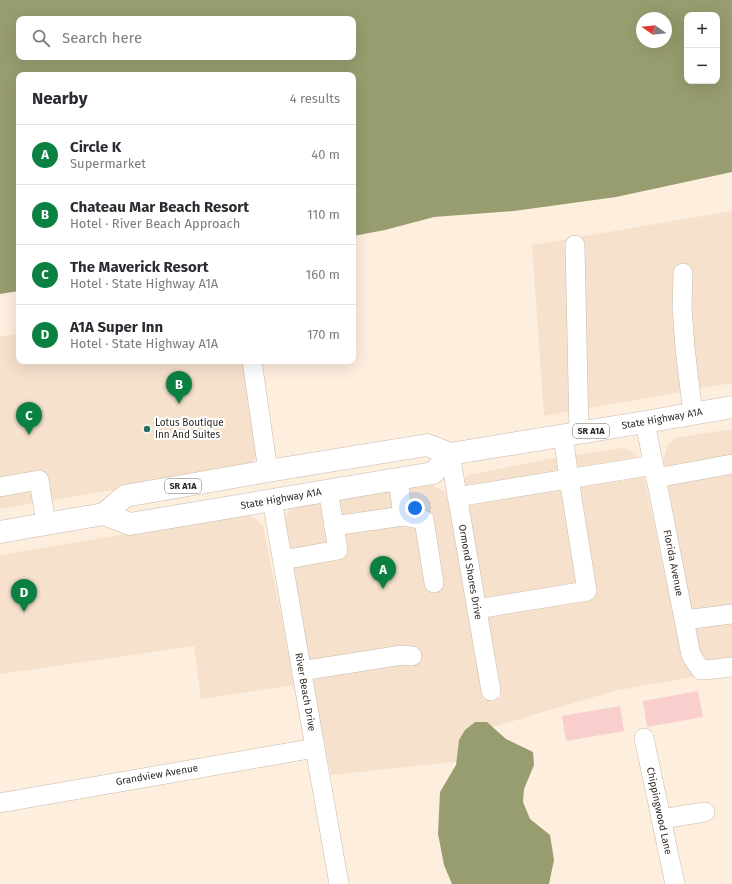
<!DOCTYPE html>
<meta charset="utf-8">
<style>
body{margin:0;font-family:"Fira Sans",sans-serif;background:#f2f2f3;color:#2b2b33}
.controls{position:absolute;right:12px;top:12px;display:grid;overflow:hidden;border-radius:8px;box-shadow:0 4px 16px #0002}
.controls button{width:36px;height:36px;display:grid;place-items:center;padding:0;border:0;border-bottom:1px solid #e1e1e2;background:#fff;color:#2b2b33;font:20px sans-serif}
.compass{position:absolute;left:636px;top:12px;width:36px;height:36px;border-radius:50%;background:#fff;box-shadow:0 4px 16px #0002;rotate:284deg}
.you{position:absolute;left:415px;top:508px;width:14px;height:14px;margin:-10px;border:3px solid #fff;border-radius:50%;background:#1a73e8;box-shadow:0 0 0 6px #1a73e833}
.badge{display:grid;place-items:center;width:26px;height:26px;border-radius:50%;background:#0b8043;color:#fff;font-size:13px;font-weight:700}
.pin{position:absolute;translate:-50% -33px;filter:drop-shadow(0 1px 2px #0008)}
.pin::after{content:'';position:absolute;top:21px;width:14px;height:12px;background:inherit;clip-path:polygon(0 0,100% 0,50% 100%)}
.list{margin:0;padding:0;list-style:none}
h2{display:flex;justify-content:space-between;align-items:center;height:52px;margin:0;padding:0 16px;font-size:17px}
h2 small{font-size:13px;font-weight:400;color:#7c7c81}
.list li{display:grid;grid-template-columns:26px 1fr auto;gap:12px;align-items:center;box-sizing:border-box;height:60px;padding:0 16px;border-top:1px solid #e1e1e2}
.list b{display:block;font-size:15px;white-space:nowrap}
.list p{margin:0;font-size:13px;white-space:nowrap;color:#7c7c81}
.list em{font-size:13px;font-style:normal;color:#7c7c81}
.icon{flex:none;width:22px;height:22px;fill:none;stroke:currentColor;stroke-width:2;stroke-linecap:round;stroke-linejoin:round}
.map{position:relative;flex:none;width:732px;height:884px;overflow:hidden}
.search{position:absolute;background:#fff;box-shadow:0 4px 16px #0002;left:16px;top:16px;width:340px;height:44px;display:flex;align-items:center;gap:10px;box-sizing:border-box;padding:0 14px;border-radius:8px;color:#7c7c81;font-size:15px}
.panel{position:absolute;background:#fff;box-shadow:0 4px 16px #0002;left:16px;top:72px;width:340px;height:292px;border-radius:8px}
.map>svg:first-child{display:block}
</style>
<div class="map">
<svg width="732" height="884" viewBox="0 0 732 884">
<rect width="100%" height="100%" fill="#fdeede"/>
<!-- built -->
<g fill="#f6e1cd">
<path d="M732,211V383L544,416L532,245Z"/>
<path d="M19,334V361H245L260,453L252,463L240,469L0,509V337Z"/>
<path d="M732,429V658L706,661L700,653L663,462L666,450L668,445L675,438Z"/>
<path d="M620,448L631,451L638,457L642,466L682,656L698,676L614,691L486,729L492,758L331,775L314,692L284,522L289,510L298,503L428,483L445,492L447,496L483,700L501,698L462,493L464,480L468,475L549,459Z"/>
<path d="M244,514L251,516L257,520L263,526L295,685L201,699L194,646L0,674V555Z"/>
</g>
<!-- green -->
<g fill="#f9cfcd">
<path d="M698,691L703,717L647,727L643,701Z"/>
<path d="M620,706L624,731L566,741L562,716Z"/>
</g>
<!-- water -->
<g fill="#989d6f" fill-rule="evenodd">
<path d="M0,0H732V172L616,197L514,211L434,217L385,230L353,236V75H19V291L0,294ZM687,15H717V81H687ZM642,18H666V42H642ZM19,19H353V57H19Z"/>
<path d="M475,722H487L506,739L533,752L534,765L524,789L523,802L530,819L550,835L554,860L549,884H452L444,865L438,834L440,792L456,765L459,740L465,730Z"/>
</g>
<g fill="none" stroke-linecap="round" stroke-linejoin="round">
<defs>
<g id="minor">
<path d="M575,245L579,433"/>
<path d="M683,273L682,307L685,348L693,414"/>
<path d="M252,361L268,471"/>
<path d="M645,422L691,655L701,670L715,669L732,667"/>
<path d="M450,454L491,691"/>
<path d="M656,478L732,464"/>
<path d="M398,479L403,516"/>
<path d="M0,487L39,480L46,524"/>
<path d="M457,497L654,465"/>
<path d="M272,500L315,748L339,884"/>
<path d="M334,526L403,516L424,520L434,583"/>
<path d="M283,560L338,550L328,490"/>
<path d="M477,609L587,591L569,479L563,435"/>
<path d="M685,620L732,614"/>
<path d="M301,671L402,655L412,656"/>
<path d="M644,738L675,884"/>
<path d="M0,803L315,748"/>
<path d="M661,819L705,812"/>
</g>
<g id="major">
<path d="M104,514L125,496L268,471L427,445L450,454L645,422L732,407"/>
<path d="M0,532L104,514L130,524L433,473L450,454"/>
</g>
</defs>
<!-- minor casing -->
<use href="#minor" stroke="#c8baab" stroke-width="20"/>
<!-- major casing -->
<use href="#major" stroke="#c8baab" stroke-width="23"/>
<!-- minor -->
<use href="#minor" stroke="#fff" stroke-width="19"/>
<!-- major -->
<use href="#major" stroke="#fff" stroke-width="22"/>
</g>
<!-- markers -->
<circle fill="#276e63" stroke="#fff" stroke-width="1.5" cx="147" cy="429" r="4"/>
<g text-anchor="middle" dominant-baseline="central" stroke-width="4" stroke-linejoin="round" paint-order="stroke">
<!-- shield labels -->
<g fill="#fff" stroke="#6d6966" stroke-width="1">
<rect x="573" y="424" width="36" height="14" rx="3"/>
<rect x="165" y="479" width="36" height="14" rx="3"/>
</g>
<g font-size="9" font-weight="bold" fill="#2f2924">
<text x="591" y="431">SR A1A</text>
<text x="183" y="486">SR A1A</text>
</g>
<!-- street labels -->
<g font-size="10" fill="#2f2924" stroke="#fff">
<text transform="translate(662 419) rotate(-10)">State Highway A1A</text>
<text transform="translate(281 499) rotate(-10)">State Highway A1A</text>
<text transform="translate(673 563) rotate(79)">Florida Avenue</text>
<text transform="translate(470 572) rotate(80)">Ormond Shores Drive</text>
<text transform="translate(305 692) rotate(80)">River Beach Drive</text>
<text transform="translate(157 775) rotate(-10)">Grandview Avenue</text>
<text transform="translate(659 811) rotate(78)">Chippingwood Lane</text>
</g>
<!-- poi labels -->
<g font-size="10" fill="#2f2924" stroke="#fff" text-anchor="start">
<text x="155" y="423">Lotus Boutique<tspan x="155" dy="12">Inn And Suites</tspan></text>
</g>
</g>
</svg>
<div class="controls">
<button>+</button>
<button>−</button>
</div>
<svg class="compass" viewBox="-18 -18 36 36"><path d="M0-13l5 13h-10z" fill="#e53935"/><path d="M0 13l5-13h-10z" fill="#7c7c81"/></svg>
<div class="you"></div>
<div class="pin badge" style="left:383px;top:589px">A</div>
<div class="pin badge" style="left:179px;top:404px">B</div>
<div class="pin badge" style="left:29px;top:435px">C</div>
<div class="pin badge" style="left:24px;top:612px">D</div>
<div class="search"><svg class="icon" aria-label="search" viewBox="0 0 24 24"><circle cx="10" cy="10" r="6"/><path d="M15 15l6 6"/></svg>Search here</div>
<section class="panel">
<h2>Nearby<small>4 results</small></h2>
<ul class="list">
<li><span class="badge">A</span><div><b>Circle K</b><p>Supermarket</p></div><em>40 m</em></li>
<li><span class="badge">B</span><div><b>Chateau Mar Beach Resort</b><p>Hotel · River Beach Approach</p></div><em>110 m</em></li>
<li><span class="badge">C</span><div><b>The Maverick Resort</b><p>Hotel · State Highway A1A</p></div><em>160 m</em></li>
<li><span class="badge">D</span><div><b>A1A Super Inn</b><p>Hotel · State Highway A1A</p></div><em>170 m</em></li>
</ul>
</section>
</div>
